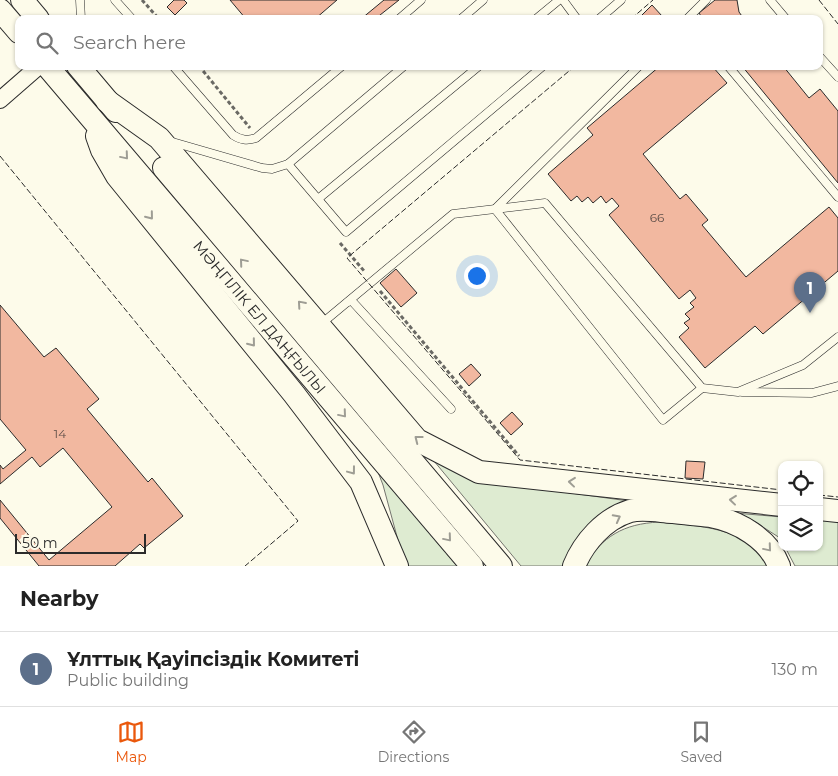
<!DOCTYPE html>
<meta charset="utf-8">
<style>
body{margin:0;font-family:Montserrat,sans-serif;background:#f6f6f6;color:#222}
.controls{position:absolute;right:15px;bottom:15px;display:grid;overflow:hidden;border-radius:10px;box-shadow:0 1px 4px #0004}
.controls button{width:45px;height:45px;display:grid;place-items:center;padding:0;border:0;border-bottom:1px solid #e0e0e0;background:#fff;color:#222;font:25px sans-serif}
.scale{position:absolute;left:15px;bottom:12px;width:131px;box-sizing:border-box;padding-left:5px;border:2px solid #2b2b2b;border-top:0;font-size:14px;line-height:18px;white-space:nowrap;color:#2b2b2b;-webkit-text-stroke:4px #fdfbea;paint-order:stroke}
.you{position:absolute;left:476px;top:275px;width:18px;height:18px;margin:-12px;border:4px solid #fff;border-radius:50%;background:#1a73e8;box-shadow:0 0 0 8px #1a73e833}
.badge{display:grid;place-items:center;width:32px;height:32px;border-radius:50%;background:#ea580c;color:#fff;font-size:16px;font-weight:700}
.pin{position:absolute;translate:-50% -41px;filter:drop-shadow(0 1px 2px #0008)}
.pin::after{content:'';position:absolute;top:26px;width:18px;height:15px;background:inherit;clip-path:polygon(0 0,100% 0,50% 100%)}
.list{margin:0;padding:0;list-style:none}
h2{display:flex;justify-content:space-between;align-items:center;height:65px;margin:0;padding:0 20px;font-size:21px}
h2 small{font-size:16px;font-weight:400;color:#767676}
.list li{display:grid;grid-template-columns:32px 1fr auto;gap:15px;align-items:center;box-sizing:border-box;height:75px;padding:0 20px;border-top:1px solid #e0e0e0}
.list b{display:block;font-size:19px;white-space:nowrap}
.list p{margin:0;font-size:16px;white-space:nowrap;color:#767676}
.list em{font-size:16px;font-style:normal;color:#767676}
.icon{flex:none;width:28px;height:28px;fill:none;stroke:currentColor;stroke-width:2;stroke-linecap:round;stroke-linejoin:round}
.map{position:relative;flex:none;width:838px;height:566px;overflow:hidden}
.search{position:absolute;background:#fff;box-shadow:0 1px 4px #0004;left:15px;right:15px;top:15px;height:55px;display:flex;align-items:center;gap:12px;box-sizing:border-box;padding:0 18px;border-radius:10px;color:#767676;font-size:19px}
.sheet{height:140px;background:#fff}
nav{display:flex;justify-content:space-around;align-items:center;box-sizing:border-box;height:70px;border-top:1px solid #e0e0e0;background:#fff;font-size:14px;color:#767676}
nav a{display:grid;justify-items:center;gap:2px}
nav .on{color:#ea580c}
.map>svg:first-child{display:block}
</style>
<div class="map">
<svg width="838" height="566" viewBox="0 0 838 566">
<rect width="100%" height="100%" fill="#fdfbea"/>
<!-- green -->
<g fill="#deebd1" stroke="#74746e">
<path d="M429,455L492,482L643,503L564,566H521Z"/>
<path d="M378,472L457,566H405L383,485Z"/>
<path d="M735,513L782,517V542L780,538L749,518Z"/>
<path d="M819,520L838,521V566H795L785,547H819Z"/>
<path d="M659,522C696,526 749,526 767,566H584C603,536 623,524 659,522Z"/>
</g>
<!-- building -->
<g fill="#f2b8a0" stroke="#2b2b2b">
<path d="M174,0H184L187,3L175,15L167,7Z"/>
<path d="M230,0H337L315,19H246Z"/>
<path d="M384,0H399L375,19H361Z"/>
<path d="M715,0H737L739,12L744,19H703L699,13Z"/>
<path d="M652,5L662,16L659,19H638Z"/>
<path d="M660,66H712L727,83L643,154L680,199L686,194L708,220L702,225L746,277L829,207L838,218V271L763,334L755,326L705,368L679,337L689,328L684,323L690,319L685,314L694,307L690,303L696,298L690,290L679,299L609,215L619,206L612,198L606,203L601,196L593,203L588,197L582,202L577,196L571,201L548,174L593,135L587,128Z"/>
<path d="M742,66H783L809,98L820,89L838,111V183Z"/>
<path d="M396,269L417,293L401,307L380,283Z"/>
<path d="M0,305L44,357L56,348L99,399L87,409L148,482L152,478L183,516L144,548L140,544L115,566H39L0,518V500L49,560L112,507L63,448L40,467L32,457L0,484V465L3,469L26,450L0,419Z"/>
<path d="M471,364L481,375L469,386L459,374Z"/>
<path d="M512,412L523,424L511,435L500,423Z"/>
<path d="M686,461L705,462L703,479L685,478Z"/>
</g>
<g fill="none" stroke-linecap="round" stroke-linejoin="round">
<defs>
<g id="service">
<path d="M80,0L81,19"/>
<path d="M115,0L132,19"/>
<path d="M563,0L577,19"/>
<path d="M770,0L786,19"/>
<path d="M399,19L421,0"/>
<path d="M461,19L483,0"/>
<path d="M536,19L559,0"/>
<path d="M599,19L621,0"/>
<path d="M687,19L706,0"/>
<path d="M819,56L838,77"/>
<path d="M173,66L233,135C241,140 247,141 256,138L342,66"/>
<path d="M639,66L495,209L663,420L702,388"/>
<path d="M728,66L838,197"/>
<path d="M169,141L262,168L272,169L288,164L404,66"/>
<path d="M288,164L346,232L543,66"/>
<path d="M318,199L479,66"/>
<path d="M348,302L351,300L451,409"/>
<path d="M321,324L453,214L545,203L702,388L738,392L803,365L838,337"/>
<path d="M742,392L812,393L838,386"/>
</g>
<path id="minor" d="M0,100L39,66"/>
<g id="secondary">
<path d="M22,0L38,19"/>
<path d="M0,10L19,32"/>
<path id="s1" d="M47,66L472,566"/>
<path d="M78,66L116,111"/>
<path d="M107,101L159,138L417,440L479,472L782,505"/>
<path d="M97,136L102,150L117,176L294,394L361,482L397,566"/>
<path d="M164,168L501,566"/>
<path d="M819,509L838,511"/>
<path d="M574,566C584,542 604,519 630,511C643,508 658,511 672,512C685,514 698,514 710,516C738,521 769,539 779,566"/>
</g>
</defs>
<!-- service casing -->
<use href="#service" stroke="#2b2b2b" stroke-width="9"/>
<!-- minor casing -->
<use href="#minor" stroke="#2b2b2b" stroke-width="18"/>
<!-- secondary casing -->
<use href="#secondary" stroke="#2b2b2b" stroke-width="24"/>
<!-- path -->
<g stroke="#6a6964" stroke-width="3" stroke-dasharray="4 2.5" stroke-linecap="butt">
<path d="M142,0L159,19"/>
<path d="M199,66L250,128"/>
<path d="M340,243L365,272"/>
<path d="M380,291L519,456"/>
</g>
<!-- service -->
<use href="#service" stroke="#fdfbea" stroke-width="8"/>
<!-- minor -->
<use href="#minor" stroke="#fdfbea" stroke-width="16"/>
<!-- secondary -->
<use href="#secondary" stroke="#fdfbea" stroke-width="22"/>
<!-- fence -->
<g stroke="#2b2b2b" stroke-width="1" stroke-dasharray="6 2.5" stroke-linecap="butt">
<path d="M819,0L838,24"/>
<path d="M631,19L653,0"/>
<path d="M575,66L347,258L520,460L782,490"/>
<path d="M0,156L298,521L245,566"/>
<path d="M819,495L838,497"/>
</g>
</g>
<!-- one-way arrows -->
<defs><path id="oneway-chevron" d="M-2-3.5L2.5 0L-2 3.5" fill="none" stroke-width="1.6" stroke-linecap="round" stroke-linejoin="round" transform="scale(1.25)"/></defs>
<g stroke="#9e9d94">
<use href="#oneway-chevron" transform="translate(125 156) rotate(50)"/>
<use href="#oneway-chevron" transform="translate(150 216) rotate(51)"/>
<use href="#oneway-chevron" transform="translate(243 262) rotate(-130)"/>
<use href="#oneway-chevron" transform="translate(301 304) rotate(-131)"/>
<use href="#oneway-chevron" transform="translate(252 343) rotate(51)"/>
<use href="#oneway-chevron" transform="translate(343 414) rotate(50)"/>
<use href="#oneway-chevron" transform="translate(418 439) rotate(-142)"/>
<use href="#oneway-chevron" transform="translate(352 471) rotate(53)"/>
<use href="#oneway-chevron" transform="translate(572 482) rotate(-174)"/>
<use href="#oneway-chevron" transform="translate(733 500) rotate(-174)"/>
<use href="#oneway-chevron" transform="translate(617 518) rotate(-28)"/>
<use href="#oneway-chevron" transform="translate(448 538) rotate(50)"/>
<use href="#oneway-chevron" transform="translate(768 548) rotate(50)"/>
</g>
<g text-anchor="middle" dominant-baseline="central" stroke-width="4" stroke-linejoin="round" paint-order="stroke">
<!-- number labels -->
<g font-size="12" fill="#5d4e48">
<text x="657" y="217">66</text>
<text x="60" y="433">14</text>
</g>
<!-- street labels -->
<g font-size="15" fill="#2b2b2b" stroke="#fdfbea">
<text stroke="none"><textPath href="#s1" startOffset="329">МӘҢГІЛІК ЕЛ ДАҢҒЫЛЫ</textPath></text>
</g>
</g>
</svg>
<div class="controls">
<button><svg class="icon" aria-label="locate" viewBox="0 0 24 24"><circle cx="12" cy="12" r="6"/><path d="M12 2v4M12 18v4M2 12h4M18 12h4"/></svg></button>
<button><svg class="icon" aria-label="layers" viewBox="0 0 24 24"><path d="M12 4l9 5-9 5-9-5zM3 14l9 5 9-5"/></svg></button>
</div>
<div class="scale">50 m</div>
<div class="you"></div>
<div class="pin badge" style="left:810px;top:313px;background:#5c6f8a">1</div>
<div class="search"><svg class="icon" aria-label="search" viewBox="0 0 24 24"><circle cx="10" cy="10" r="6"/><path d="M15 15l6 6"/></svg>Search here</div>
</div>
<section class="sheet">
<h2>Nearby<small></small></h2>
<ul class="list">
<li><span class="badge" style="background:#5c6f8a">1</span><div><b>Ұлттық Қауіпсіздік Комитеті</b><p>Public building</p></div><em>130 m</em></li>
</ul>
</section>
<nav>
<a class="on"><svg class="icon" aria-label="map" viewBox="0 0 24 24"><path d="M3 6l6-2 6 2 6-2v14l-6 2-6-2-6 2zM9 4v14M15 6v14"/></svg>Map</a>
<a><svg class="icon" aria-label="directions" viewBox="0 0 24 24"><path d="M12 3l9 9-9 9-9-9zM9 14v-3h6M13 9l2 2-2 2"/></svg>Directions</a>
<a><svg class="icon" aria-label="saved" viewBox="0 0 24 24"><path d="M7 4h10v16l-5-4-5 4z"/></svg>Saved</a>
</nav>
